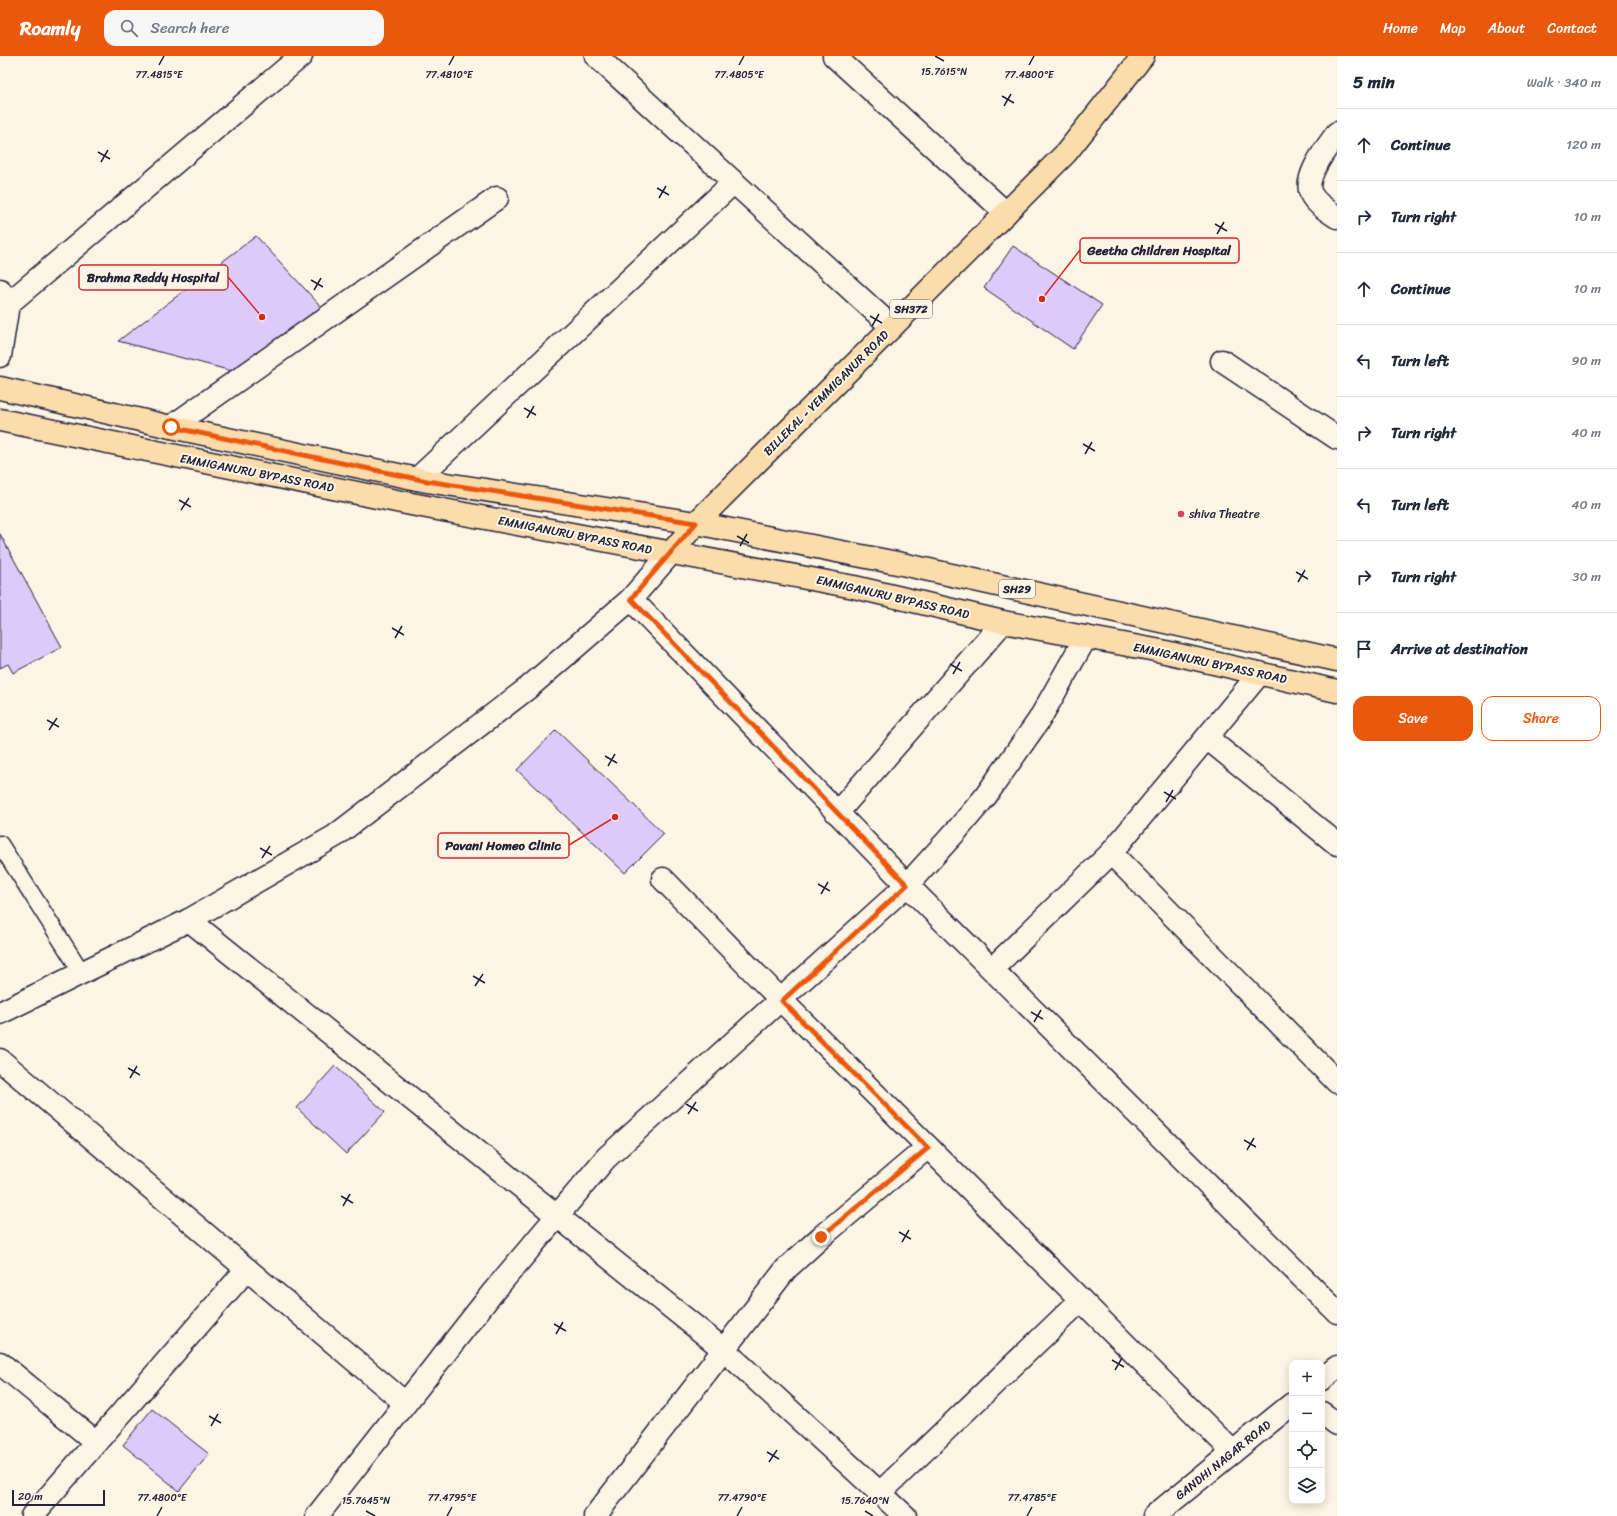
<!DOCTYPE html>
<meta charset="utf-8">
<style>
body{margin:0;font-family:Sriracha,sans-serif;background:#f6f6f7;color:#1f2937}
.controls{position:absolute;right:12px;bottom:12px;display:grid;overflow:hidden;border-radius:8px;box-shadow:0 2px 10px #0003}
.controls button{width:36px;height:36px;display:grid;place-items:center;padding:0;border:0;border-bottom:1px solid #e0e1e3;background:#fff;color:#1f2937;font:20px sans-serif}
.scale{position:absolute;left:12px;bottom:10px;width:93px;box-sizing:border-box;padding-left:4px;border:2px solid #22223b;border-top:0;font-size:11px;line-height:14px;white-space:nowrap;color:#22223b;-webkit-text-stroke:3px #fcf5e5;paint-order:stroke}
.stop{position:absolute;width:12px;height:12px;margin:-9px;border:3px solid #ea580c;border-radius:50%;background:#fff}
.stop.end{background:#ea580c;border-color:#fff;box-shadow:0 1px 4px #0008}
.list{margin:0;padding:0;list-style:none}
h2{display:flex;justify-content:space-between;align-items:center;height:52px;margin:0;padding:0 16px;font-size:17px}
h2 small{font-size:13px;font-weight:400;color:#747a83}
.list li{display:grid;grid-template-columns:26px 1fr auto;gap:12px;align-items:center;box-sizing:border-box;height:72px;padding:0 16px;border-top:1px solid #e0e1e3}
.list b{display:block;font-size:15px;white-space:nowrap}
.list em{font-size:13px;font-style:normal;color:#747a83}
.actions{display:flex;gap:8px;padding:12px 16px}
.actions a{flex:1;padding:9px 0;border:1px solid #ea580c;border-radius:12px;text-align:center;font-size:14px;color:#ea580c}
.actions .main{background:#ea580c;color:#fff}
.icon{flex:none;width:22px;height:22px;fill:none;stroke:currentColor;stroke-width:2;stroke-linecap:round;stroke-linejoin:round}
.map{position:relative;flex:none;width:1337px;height:1460px;overflow:hidden}
header{display:flex;align-items:center;gap:24px;box-sizing:border-box;height:56px;padding:0 20px;background:#ea580c;color:#fff}
header strong{font-size:19px}
nav{display:flex;gap:22px;margin-inline-start:auto;font-size:14px}
.search{width:280px;height:36px;background:#f6f6f7;display:flex;align-items:center;gap:10px;box-sizing:border-box;padding:0 14px;border-radius:12px;color:#747a83;font-size:15px}
main{display:flex}
aside{flex:1;background:#fff}
.map>svg:first-child{display:block}
</style>
<header>
<strong>Roamly</strong>
<div class="search"><svg class="icon" aria-label="search" viewBox="0 0 24 24"><circle cx="10" cy="10" r="6"/><path d="M15 15l6 6"/></svg>Search here</div>
<nav><a>Home</a><a>Map</a><a>About</a><a>Contact</a></nav>
</header>
<main>
<div class="map">
<svg width="1337" height="1460" viewBox="0 0 1337 1460">
<rect width="100%" height="100%" fill="#fcf5e5"/>
<filter id="ink" filterUnits="userSpaceOnUse"><feTurbulence type="fractalNoise" baseFrequency=".025" numOctaves="2"/><feDisplacementMap in="SourceGraphic" scale="8" xChannelSelector="R" yChannelSelector="G"/><feConvolveMatrix kernelMatrix="1 2 1 2 8 2 1 2 1" color-interpolation-filters="sRGB"/></filter>
<g filter="url(#ink)">
<!-- building -->
<g fill="#ddc9fa" stroke="#22223b">
<path d="M256,180L328,258L247,319L118,285Z"/>
<path d="M1013,190L1102,249L1073,293L984,232Z"/>
<path d="M0,478L62,591L13,617L8,608L0,612Z"/>
<path d="M556,674L664,778L625,817L517,714Z"/>
<path d="M335,1010L385,1056L346,1098L297,1052Z"/>
<path d="M152,1353L209,1398L179,1435L123,1389Z"/>
</g>
<g fill="none" stroke-linecap="round" stroke-linejoin="round">
<defs>
<path id="service" d="M0,788L82,917"/>
<g id="minor">
<path d="M596,0L892,271"/>
<path d="M834,0L1006,157"/>
<path d="M1337,77C1328,90 1303,121 1311,138C1316,148 1328,155 1337,161"/>
<path d="M0,234L8,248L0,300"/>
<path d="M8,248L301,0"/>
<path d="M1222,305L1337,382"/>
<path d="M171,371L497,142"/>
<path d="M417,423L734,126"/>
<path d="M631,543L907,829L1337,1256"/>
<path d="M1207,682L1337,788"/>
<path d="M837,757L1003,566"/>
<path d="M1111,797L1337,1026"/>
<path d="M663,823L782,945L1233,1396"/>
<path d="M189,864L723,1293L905,1460"/>
<path d="M992,913L1111,797L1260,617"/>
<path d="M0,1004L405,1347"/>
<path d="M0,1307L96,1386"/>
<path d="M1322,1357L1337,1368"/>
<path d="M880,1437L1081,1244"/>
<path d="M32,1460L247,1213"/>
<path d="M317,1460L493,1236L606,1102L907,829L958,773L985,741L1039,664L1086,581"/>
<path d="M595,1460L786,1213L821,1181L928,1091"/>
</g>
<g id="tertiary">
<path d="M0,957L189,864L335,780L528,632L631,543L670,498"/>
<path d="M1322,1323L1337,1311"/>
<path d="M1154,1460L1292,1348"/>
</g>
<g id="primary">
<path d="M0,332L171,371L427,425L696,467L902,508L1337,604"/>
<path d="M0,364L411,448L854,531L1003,566L1161,595L1337,635"/>
<path d="M670,498L696,467L1066,97L1143,0"/>
</g>
</defs>
<!-- service casing -->
<use href="#service" stroke="#22223b" stroke-width="19"/>
<!-- minor casing -->
<use href="#minor" stroke="#22223b" stroke-width="25"/>
<!-- tertiary casing -->
<use href="#tertiary" stroke="#22223b" stroke-width="25"/>
<!-- primary casing -->
<use href="#primary" stroke="#22223b" stroke-width="25"/>
<!-- service -->
<use href="#service" stroke="#fcf5e5" stroke-width="16"/>
<!-- minor -->
<use href="#minor" stroke="#fcf5e5" stroke-width="22"/>
<!-- tertiary -->
<use href="#tertiary" stroke="#fcf5e5" stroke-width="22"/>
<!-- primary -->
<use href="#primary" stroke="#fddcac" stroke-width="22"/>
</g>
</g>
<g fill="none" stroke-linecap="round" stroke-linejoin="round" filter="url(#ink)">
<!-- route -->
<path stroke="#ea580c" stroke-width="5" d="M171,371L427,425L696,467L631,543L907,829L782,945L928,1092L821,1181"/>
</g>
<!-- ticks -->
<path fill="none" stroke="#22223b" stroke-width="1.5" d="M935,0L944,5M159,9L164,0M449,9L454,0M739,9L744,0M1029,9L1034,0M1002,40L1014,47M1004,50L1011,38M98,96L110,103M101,106L108,94M657,132L669,139M659,142L666,130M1215,168L1227,175M1217,178L1224,166M311,224L323,231M314,234L321,222M870,260L882,267M872,270L879,258M524,352L536,359M527,362L534,350M1083,388L1095,395M1085,398L1092,386M179,444L191,451M181,454L189,442M737,480L749,487M740,490L747,478M1296,516L1308,523M1298,526L1305,514M392,572L404,579M395,582L402,570M950,608L962,615M953,618L960,606M47,664L59,671M49,674L57,662M605,700L617,707M608,710L615,698M1164,736L1176,743M1166,746L1173,734M260,792L272,799M262,802L270,790M818,828L830,835M821,838L828,826M473,920L485,927M475,930L483,918M1031,956L1043,963M1034,966L1041,954M128,1012L140,1019M130,1022L137,1010M686,1048L698,1055M688,1058L696,1046M1244,1084L1256,1091M1247,1094L1254,1082M341,1140L353,1147M343,1150L350,1138M899,1176L911,1183M902,1186L909,1174M554,1268L566,1275M556,1278L563,1266M1112,1304L1124,1311M1115,1314L1122,1302M209,1360L221,1367M211,1370L218,1358M767,1396L779,1403M769,1406L777,1394M366,1455L375,1460M865,1455L873,1460M157,1460L162,1451M447,1460L452,1451M737,1460L742,1451M1027,1460L1032,1451"/>
<!-- markers -->
<circle fill="#d1495b" stroke="#fcf5e5" stroke-width="1.5" cx="1181" cy="458" r="4"/>
<g text-anchor="middle" dominant-baseline="central" stroke-width="4" stroke-linejoin="round" paint-order="stroke">
<!-- shield labels -->
<g fill="#fcf5e5" stroke="#63616e" stroke-width="1">
<rect x="890" y="244" width="42" height="18" rx="3"/>
<rect x="999" y="524" width="36" height="18" rx="3"/>
</g>
<g font-size="11" font-weight="bold" fill="#22223b">
<text x="911" y="253">SH372</text>
<text x="1017" y="533">SH29</text>
</g>
<!-- street labels -->
<g font-size="12" fill="#22223b" stroke="#fcf5e5">
<text transform="translate(826 337) rotate(-45)">BILLEKAL - YEMMIGANUR ROAD</text>
<text transform="translate(257 417) rotate(11)">EMMIGANURU BYPASS ROAD</text>
<text transform="translate(575 479) rotate(11)">EMMIGANURU BYPASS ROAD</text>
<text transform="translate(893 541) rotate(13)">EMMIGANURU BYPASS ROAD</text>
<text transform="translate(1210 607) rotate(12)">EMMIGANURU BYPASS ROAD</text>
<text transform="translate(1223 1404) rotate(-39)">GANDHI NAGAR ROAD</text>
</g>
<!-- poi labels -->
<g font-size="12" fill="#22223b" stroke="#fcf5e5" text-anchor="start">
<text x="1189" y="458">shiva Theatre</text>
</g>
</g>
<g font-size="10" text-anchor="middle" fill="#22223b" stroke="#fcf5e5" stroke-width="4" stroke-linejoin="round" paint-order="stroke">
<text x="944" y="19">15.7615°N</text>
<text x="159" y="22">77.4815°E</text>
<text x="449" y="22">77.4810°E</text>
<text x="739" y="22">77.4805°E</text>
<text x="1029" y="22">77.4800°E</text>
<text x="162" y="1445">77.4800°E</text>
<text x="452" y="1445">77.4795°E</text>
<text x="742" y="1445">77.4790°E</text>
<text x="1032" y="1445">77.4785°E</text>
<text x="366" y="1448">15.7645°N</text>
<text x="865" y="1448">15.7640°N</text>
</g>
<!-- callouts -->
<path fill="none" stroke="#d62828" stroke-width="1.5" d="M1042 243L1080 194M262 261L228 221M615 761L569 789"/>
<g fill="#d62828" stroke="#fcf5e5" stroke-width="1.5">
<circle cx="1042" cy="243" r="4"/>
<circle cx="262" cy="261" r="4"/>
<circle cx="615" cy="761" r="4"/>
</g>
<g fill="#fcf5e5" stroke="#d62828" stroke-width="1.5">
<rect x="1080" y="182" width="159" height="25" rx="4"/>
<rect x="79" y="209" width="149" height="25" rx="4"/>
<rect x="438" y="777" width="131" height="25" rx="4"/>
</g>
<g font-size="13" text-anchor="middle" font-weight="bold" fill="#22223b">
<text x="1159" y="199">Geetha Children Hospital</text>
<text x="153" y="226">Brahma Reddy Hospital</text>
<text x="503" y="794">Pavani Homeo Clinic</text>
</g>
</svg>
<div class="controls">
<button>+</button>
<button>−</button>
<button><svg class="icon" aria-label="locate" viewBox="0 0 24 24"><circle cx="12" cy="12" r="6"/><path d="M12 2v4M12 18v4M2 12h4M18 12h4"/></svg></button>
<button><svg class="icon" aria-label="layers" viewBox="0 0 24 24"><path d="M12 4l9 5-9 5-9-5zM3 14l9 5 9-5"/></svg></button>
</div>
<div class="scale">20 m</div>
<div class="stop" style="left:171px;top:371px"></div>
<div class="stop end" style="left:821px;top:1181px"></div>
</div>
<aside>
<h2>5 min<small>Walk · 340 m</small></h2>
<ul class="list">
<li><svg class="icon" aria-label="ahead" viewBox="0 0 24 24"><path d="M12 20V5M6 11l6-6 6 6"/></svg><div><b>Continue</b></div><em>120 m</em></li>
<li><svg class="icon" aria-label="right" viewBox="0 0 24 24"><path d="M7 20v-9h11M14 6l5 5-5 5"/></svg><div><b>Turn right</b></div><em>10 m</em></li>
<li><svg class="icon" aria-label="ahead" viewBox="0 0 24 24"><path d="M12 20V5M6 11l6-6 6 6"/></svg><div><b>Continue</b></div><em>10 m</em></li>
<li><svg class="icon" aria-label="left" viewBox="0 0 24 24"><path d="M17 20v-9H6M10 6l-5 5 5 5"/></svg><div><b>Turn left</b></div><em>90 m</em></li>
<li><svg class="icon" aria-label="right" viewBox="0 0 24 24"><path d="M7 20v-9h11M14 6l5 5-5 5"/></svg><div><b>Turn right</b></div><em>40 m</em></li>
<li><svg class="icon" aria-label="left" viewBox="0 0 24 24"><path d="M17 20v-9H6M10 6l-5 5 5 5"/></svg><div><b>Turn left</b></div><em>40 m</em></li>
<li><svg class="icon" aria-label="right" viewBox="0 0 24 24"><path d="M7 20v-9h11M14 6l5 5-5 5"/></svg><div><b>Turn right</b></div><em>30 m</em></li>
<li><svg class="icon" aria-label="arrive" viewBox="0 0 24 24"><path d="M6 21V4h12l-3 4 3 4H6"/></svg><div><b>Arrive at destination</b></div></li>
</ul>
<div class="actions"><a class="main">Save</a><a>Share</a></div>
</aside>
</main>
